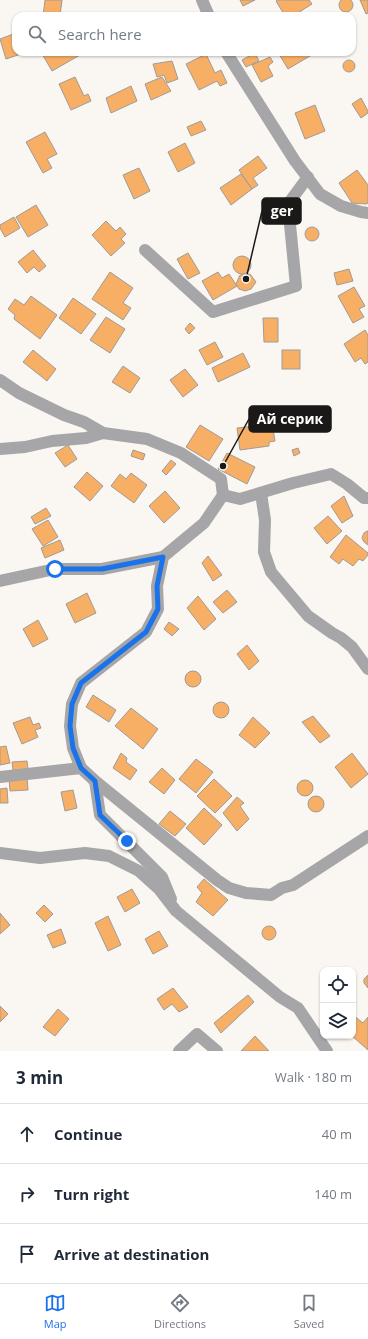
<!DOCTYPE html>
<meta charset="utf-8">
<style>
body{margin:0;font-family:"Open Sans",sans-serif;background:#f2f2f3;color:#1f2937}
.controls{position:absolute;right:12px;bottom:12px;display:grid;overflow:hidden;border-radius:8px;box-shadow:0 1px 3px #0004}
.controls button{width:36px;height:36px;display:grid;place-items:center;padding:0;border:0;border-bottom:1px solid #e0e1e3;background:#fff;color:#1f2937;font:20px sans-serif}
.stop{position:absolute;width:12px;height:12px;margin:-9px;border:3px solid #1a73e8;border-radius:50%;background:#fff}
.stop.end{background:#1a73e8;border-color:#fff;box-shadow:0 1px 4px #0008}
.list{margin:0;padding:0;list-style:none}
h2{display:flex;justify-content:space-between;align-items:center;height:52px;margin:0;padding:0 16px;font-size:17px}
h2 small{font-size:13px;font-weight:400;color:#747a83}
.list li{display:grid;grid-template-columns:26px 1fr auto;gap:12px;align-items:center;box-sizing:border-box;height:60px;padding:0 16px;border-top:1px solid #e0e1e3}
.list b{display:block;font-size:15px;white-space:nowrap}
.list em{font-size:13px;font-style:normal;color:#747a83}
.icon{flex:none;width:22px;height:22px;fill:none;stroke:currentColor;stroke-width:2;stroke-linecap:round;stroke-linejoin:round}
.map{position:relative;flex:none;width:368px;height:1051px;overflow:hidden}
.search{position:absolute;background:#fff;box-shadow:0 1px 3px #0004;left:12px;right:12px;top:12px;height:44px;display:flex;align-items:center;gap:10px;box-sizing:border-box;padding:0 14px;border-radius:12px;color:#747a83;font-size:15px}
.sheet{height:232px;background:#fff}
nav{display:flex;justify-content:space-around;align-items:center;box-sizing:border-box;height:56px;border-top:1px solid #e0e1e3;background:#fff;font-size:11px;color:#747a83}
nav a{display:grid;justify-items:center;gap:2px}
nav .on{color:#1a73e8}
.map>svg:first-child{display:block}
</style>
<div class="map">
<svg width="368" height="1051" viewBox="0 0 368 1051">
<rect width="100%" height="100%" fill="#faf6f2"/>
<!-- building -->
<g fill="#f7af66" stroke="#9f9b97">
<circle cx="346" cy="5" r="7"/>
<path d="M45,0H62L60,16H43Z"/>
<path d="M240,0H255L243,6Z"/>
<path d="M278,0H309L312,4L293,16H285L276,1Z"/>
<path d="M360,0H368V13L366,14Z"/>
<path d="M16,33V52H24V53L6,59L0,39Z"/>
<path d="M41,52H63L64,54L68,52H78L80,55L52,71Z"/>
<path d="M282,52H314L315,53L288,69L279,54Z"/>
<path d="M255,53L259,61L246,67L242,60Z"/>
<path d="M206,54L215,73L221,70L227,83L220,86L217,81L199,90L186,64Z"/>
<path d="M270,57L273,62L268,66L273,76L261,82L252,65Z"/>
<circle cx="349" cy="66" r="6"/>
<path d="M172,61L178,79L167,83L164,75L157,77L153,64Z"/>
<path d="M75,77L84,96L88,94L91,101L71,110L59,84Z"/>
<path d="M162,77L171,91L151,100L145,84Z"/>
<path d="M131,86L137,101L111,113L106,98Z"/>
<path d="M361,98L368,111V113L361,118L352,104Z"/>
<path d="M315,105L325,131L305,139L295,113Z"/>
<path d="M201,121L206,130L191,136L187,127Z"/>
<path d="M45,132L57,154L47,159L52,168L43,173L26,142Z"/>
<path d="M185,143L195,163L178,172L168,152Z"/>
<path d="M258,156L267,168L253,178L258,185L252,189L239,170Z"/>
<path d="M139,168L150,191L134,199L123,175Z"/>
<path d="M357,170L368,185V203L366,204L352,203L339,183Z"/>
<path d="M241,174L252,189L231,205L220,188Z"/>
<path d="M36,205L48,225L28,237L16,217Z"/>
<path d="M14,217L20,228L5,237L0,228V225Z"/>
<path d="M106,221L116,231L120,227L126,234L121,239L125,243L111,256L92,235Z"/>
<circle cx="312" cy="234" r="7"/>
<path d="M33,250L46,266L39,272L34,267L27,273L18,262Z"/>
<path d="M188,253L200,273L188,279L177,259Z"/>
<circle cx="242" cy="265" r="9"/>
<path d="M349,269L353,281L337,285L334,273Z"/>
<path d="M110,272L133,288L123,303L131,308L123,320L92,299Z"/>
<path d="M218,272L222,278L229,274L237,286L213,300L202,281Z"/>
<path d="M250,274L256,282L251,289L245,291L239,289L236,284L240,275Z"/>
<path d="M354,287L365,306L359,309L364,317L353,323L338,296Z"/>
<path d="M31,296L57,315L40,339L14,319L15,315L8,309L15,299L24,305Z"/>
<path d="M73,298L96,314L81,334L59,318Z"/>
<path d="M106,317L125,329L110,353L90,340Z"/>
<path d="M263,318H278V342H264Z"/>
<path d="M190,323L195,328L189,334L185,329Z"/>
<path d="M365,330L368,335V362L365,364L361,358L355,362L344,344Z"/>
<path d="M215,342L223,357L207,365L199,350Z"/>
<path d="M33,350L56,369L47,381L23,362Z"/>
<rect x="282" y="350" width="18" height="19"/>
<path d="M243,353L250,367L218,382L212,368Z"/>
<path d="M123,366L140,378L130,393L112,382Z"/>
<path d="M185,369L198,385L183,397L170,380Z"/>
<path d="M200,425L223,439L209,461L186,447Z"/>
<path d="M264,425V430L273,429L275,441L269,442V446L240,450L237,428Z"/>
<path d="M68,445L77,459L65,467L55,453Z"/>
<path d="M298,448L300,453L294,456L292,450Z"/>
<path d="M133,450L145,454L143,460L131,456Z"/>
<path d="M227,453L255,467L247,484L218,469Z"/>
<path d="M171,460L176,464L166,475L162,471Z"/>
<path d="M87,472L103,486L90,501L74,487Z"/>
<path d="M131,473L147,485L134,503L111,486L120,474L126,479Z"/>
<path d="M165,491L180,508L164,523L149,506Z"/>
<path d="M344,496L353,516L342,523L331,506Z"/>
<path d="M46,508L51,516L35,524L31,517Z"/>
<path d="M328,516L342,531L327,544L314,528Z"/>
<path d="M48,520L58,537L43,546L32,529Z"/>
<path d="M367,531H368V545L364,542L362,538L364,533Z"/>
<path d="M346,535L368,553V555L363,561L359,559L353,566L343,559L339,564L330,557Z"/>
<path d="M60,540L64,550L45,558L41,548Z"/>
<path d="M208,556L222,575L213,581L202,563Z"/>
<path d="M227,590L237,602L223,613L213,602Z"/>
<path d="M87,593L96,613L75,623L66,604Z"/>
<path d="M198,596L216,619L204,630L187,608Z"/>
<path d="M38,620L48,639L33,647L23,629Z"/>
<path d="M169,622L179,629L172,636L164,629Z"/>
<path d="M247,645L259,661L249,670L237,654Z"/>
<circle cx="193" cy="679" r="8"/>
<path d="M93,695L116,710L109,722L86,707Z"/>
<circle cx="221" cy="710" r="8"/>
<path d="M131,708L158,729L143,749L115,726Z"/>
<path d="M313,716L330,736L320,743L302,722Z"/>
<path d="M30,717L33,725L39,723L41,728L35,730L38,737L22,744L13,723Z"/>
<path d="M253,717L270,733L255,748L239,735Z"/>
<path d="M6,746L10,763L0,765V747Z"/>
<path d="M121,753L127,758L126,762L137,770L130,780L113,768Z"/>
<path d="M352,753L368,774L351,788L335,767Z"/>
<path d="M196,759L213,772L196,793L179,779Z"/>
<path d="M27,761L28,769L13,770L12,762Z"/>
<path d="M162,768L175,780L164,794L149,782Z"/>
<path d="M27,778L28,790L10,791L9,779Z"/>
<path d="M214,779L232,796L215,813L197,796Z"/>
<circle cx="305" cy="788" r="8"/>
<path d="M7,788L8,803H0V789Z"/>
<path d="M73,790L77,808L65,811L61,792Z"/>
<circle cx="316" cy="804" r="8"/>
<path d="M237,797L244,803L240,806L249,819L237,831L223,813Z"/>
<path d="M204,808L222,825L204,845L186,828Z"/>
<path d="M170,811L186,824L175,836L159,824Z"/>
<path d="M204,879L228,900L213,916L196,902L202,893L197,887Z"/>
<path d="M132,889L140,903L125,912L117,897Z"/>
<path d="M44,905L53,914L45,922L36,913Z"/>
<path d="M0,913L10,925L0,934Z"/>
<path d="M108,916L121,945L108,951L95,923Z"/>
<circle cx="269" cy="933" r="7"/>
<path d="M61,929L66,943L53,948L47,935Z"/>
<path d="M159,931L168,946L153,954L145,939Z"/>
<path d="M368,975V988L364,983V979Z"/>
<path d="M173,988L188,1007L179,1012L172,1004L164,1010L157,999Z"/>
<path d="M248,995L254,1002L221,1033L214,1023Z"/>
<path d="M0,1006L8,1014L0,1022Z"/>
<path d="M58,1009L69,1019L55,1036L43,1027Z"/>
<path d="M353,1015L363,1023L368,1017V1050L352,1036H353Z"/>
<path d="M255,1036L269,1051H241Z"/>
</g>
<g fill="none" stroke-linecap="round" stroke-linejoin="round">
<!-- street -->
<g stroke="#a6a6a8" stroke-width="12">
<path d="M202,0L209,16"/>
<path d="M226,52L295,161L320,194L341,206L361,212L368,213"/>
<path d="M145,250L213,312L296,286L288,204L308,177"/>
<path d="M0,380L19,393L64,415L84,422L103,433L147,439L181,453L221,479L223,495L240,499L293,483L331,474L347,484L364,498H368"/>
<path d="M0,449L25,447L52,441L86,438L103,433"/>
<path d="M261,493L265,520L264,552L271,572L308,616L332,633L341,638L352,647L368,669"/>
<path d="M0,581L55,569H102L163,557"/>
<path d="M81,768L73,748L70,726L72,704L81,683L146,632L158,609L157,586L163,557L204,523L223,495"/>
<path d="M0,777L81,768L95,781L217,880L229,888L246,893L271,895L282,888L293,885L368,836"/>
<path d="M95,781L100,815L162,877L171,899"/>
<path d="M0,853L40,858L85,853L109,856L139,871L159,889L176,911L280,997L298,1008L327,1051"/>
<path d="M179,1051L197,1034L217,1051"/>
</g>
</g>
<g fill="none" stroke-linecap="round" stroke-linejoin="round">
<!-- route -->
<path stroke="#1a73e8" stroke-width="5" d="M55,569H102L163,557L157,586L158,609L146,632L81,683L72,704L70,726L73,748L81,768L95,781L100,815L127,841"/>
</g>
<!-- callouts -->
<path fill="none" stroke="#1b1918" stroke-width="1.5" d="M246 279L262 211M223 466L249 419"/>
<g fill="#1b1918" stroke="#fff" stroke-width="1.5">
<circle cx="246" cy="279" r="4"/>
<circle cx="223" cy="466" r="4"/>
</g>
<g fill="#1b1918" stroke="#1b1918" stroke-width="1.5">
<rect x="262" y="198" width="39" height="26" rx="4"/>
<rect x="249" y="406" width="82" height="26" rx="4"/>
</g>
<g font-size="14" text-anchor="middle" font-weight="bold" fill="#fff">
<text x="282" y="216">ger</text>
<text x="290" y="424">Ай серик</text>
</g>
</svg>
<div class="controls">
<button><svg class="icon" aria-label="locate" viewBox="0 0 24 24"><circle cx="12" cy="12" r="6"/><path d="M12 2v4M12 18v4M2 12h4M18 12h4"/></svg></button>
<button><svg class="icon" aria-label="layers" viewBox="0 0 24 24"><path d="M12 4l9 5-9 5-9-5zM3 14l9 5 9-5"/></svg></button>
</div>
<div class="stop" style="left:55px;top:569px"></div>
<div class="stop end" style="left:127px;top:841px"></div>
<div class="search"><svg class="icon" aria-label="search" viewBox="0 0 24 24"><circle cx="10" cy="10" r="6"/><path d="M15 15l6 6"/></svg>Search here</div>
</div>
<section class="sheet">
<h2>3 min<small>Walk · 180 m</small></h2>
<ul class="list">
<li><svg class="icon" aria-label="ahead" viewBox="0 0 24 24"><path d="M12 20V5M6 11l6-6 6 6"/></svg><div><b>Continue</b></div><em>40 m</em></li>
<li><svg class="icon" aria-label="right" viewBox="0 0 24 24"><path d="M7 20v-9h11M14 6l5 5-5 5"/></svg><div><b>Turn right</b></div><em>140 m</em></li>
<li><svg class="icon" aria-label="arrive" viewBox="0 0 24 24"><path d="M6 21V4h12l-3 4 3 4H6"/></svg><div><b>Arrive at destination</b></div></li>
</ul>
</section>
<nav>
<a class="on"><svg class="icon" aria-label="map" viewBox="0 0 24 24"><path d="M3 6l6-2 6 2 6-2v14l-6 2-6-2-6 2zM9 4v14M15 6v14"/></svg>Map</a>
<a><svg class="icon" aria-label="directions" viewBox="0 0 24 24"><path d="M12 3l9 9-9 9-9-9zM9 14v-3h6M13 9l2 2-2 2"/></svg>Directions</a>
<a><svg class="icon" aria-label="saved" viewBox="0 0 24 24"><path d="M7 4h10v16l-5-4-5 4z"/></svg>Saved</a>
</nav>
